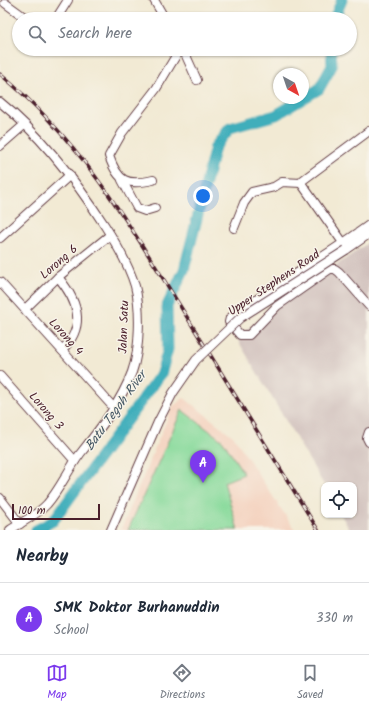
<!DOCTYPE html>
<style>
body{margin:0;font-family:Kalam,sans-serif;background:#f6f6f7;color:#1f2937}
.controls{position:absolute;right:12px;bottom:12px;display:grid;overflow:hidden;border-radius:8px;box-shadow:0 1px 3px #0004}
.controls button{width:36px;height:36px;display:grid;place-items:center;padding:0;border:0;border-bottom:1px solid #e0e1e3;background:#fff;color:#1f2937;font:20px sans-serif}
.compass{position:absolute;left:273px;top:68px;width:36px;height:36px;border-radius:50%;background:#fff;box-shadow:0 1px 3px #0004;rotate:140deg}
.scale{position:absolute;left:12px;bottom:10px;width:88px;box-sizing:border-box;padding-left:4px;border:2px solid #4a1f2b;border-top:0;font-size:11px;line-height:14px;white-space:nowrap;color:#4a1f2b;-webkit-text-stroke:3px #f7f3e8;paint-order:stroke}
.you{position:absolute;left:203px;top:196px;width:14px;height:14px;margin:-10px;border:3px solid #fff;border-radius:50%;background:#1a73e8;box-shadow:0 0 0 6px #1a73e833}
.badge{display:grid;place-items:center;width:26px;height:26px;border-radius:50%;background:#7c3aed;color:#fff;font-size:13px;font-weight:700}
.pin{position:absolute;translate:-50% -33px;filter:drop-shadow(0 1px 2px #0008)}
.pin::after{content:'';position:absolute;top:21px;width:14px;height:12px;background:inherit;clip-path:polygon(0 0,100% 0,50% 100%)}
.list{margin:0;padding:0;list-style:none}
h2{display:flex;justify-content:space-between;align-items:center;height:52px;margin:0;padding:0 16px;font-size:17px}
h2 small{font-size:13px;font-weight:400;color:#747a83}
.list li{display:grid;grid-template-columns:26px 1fr auto;gap:12px;align-items:center;box-sizing:border-box;height:72px;padding:0 16px;border-top:1px solid #e0e1e3}
.list b{display:block;font-size:15px;white-space:nowrap}
.list p{margin:0;font-size:13px;white-space:nowrap;color:#747a83}
.list em{font-size:13px;font-style:normal;color:#747a83}
.icon{flex:none;width:22px;height:22px;fill:none;stroke:currentColor;stroke-width:2;stroke-linecap:round;stroke-linejoin:round}
.map{position:relative;flex:none;width:369px;height:530px;overflow:hidden}
.search{position:absolute;background:#fff;box-shadow:0 1px 3px #0004;left:12px;right:12px;top:12px;height:44px;display:flex;align-items:center;gap:10px;box-sizing:border-box;padding:0 14px;border-radius:22px;color:#747a83;font-size:15px}
.sheet{height:124px;background:#fff}
nav{display:flex;justify-content:space-around;align-items:center;box-sizing:border-box;height:56px;border-top:1px solid #e0e1e3;background:#fff;font-size:11px;color:#747a83}
nav a{display:grid;justify-items:center;gap:2px}
nav .on{color:#7c3aed}
.map>svg:first-child{display:block}
</style>
<div class="map">
<svg width="369" height="530" viewBox="0 0 369 530">
<rect width="100%" height="100%" fill="#f7f3e8"/>
<filter id="ink" filterUnits="userSpaceOnUse"><feTurbulence type="fractalNoise" baseFrequency=".025" numOctaves="2"/><feDisplacementMap in="SourceGraphic" scale="8" xChannelSelector="R" yChannelSelector="G"/><feConvolveMatrix kernelMatrix="1 2 1 2 8 2 1 2 1" color-interpolation-filters="sRGB"/></filter>
<filter id="wash" filterUnits="userSpaceOnUse"><feTurbulence type="fractalNoise" baseFrequency=".012" numOctaves="4" result="noise"/><feDisplacementMap in="SourceGraphic" scale="16" xChannelSelector="R" yChannelSelector="G"/><feGaussianBlur stdDeviation="0.9" result="paint"/><feColorMatrix in="noise" values="0 0 0 0 0 0 0 0 0 0 0 0 0 0 0 0 0 1.4 0 .05"/><feComposite in="paint" operator="in"/></filter>
<g filter="url(#wash)">
<rect width="100%" height="100%" fill="#f2ead4"/>
<!-- built -->
<path fill="#f4d3c0" d="M184,398L234,437L295,530H121L172,407Z"/>
<!-- industrial -->
<path fill="#d0c0bc" d="M369,242V530H350L341,515H354V485H324L236,337Z"/>
<!-- green -->
<path fill="#88da9b" stroke="#697c63" d="M182,410L223,441L244,474L224,482L238,530H128Z"/>
<g fill="none" stroke-linecap="round" stroke-linejoin="round">
<!-- river -->
<g stroke="#3faebb" stroke-width="11">
<path d="M334,19L342,0"/>
<path d="M36,530L53,521L161,374L168,349L167,306L184,270L215,147L230,128L276,115L319,89L332,66L331,49"/>
</g>
</g>
</g>
<g filter="url(#ink)">
<g fill="none" stroke-linecap="round" stroke-linejoin="round">
<defs>
<g id="minor">
<path d="M154,0L165,19"/>
<path d="M5,3L27,19"/>
<path d="M56,19L68,0"/>
<path d="M183,49L197,80"/>
<path d="M0,102C42,136 76,181 105,226C117,245 129,265 135,286C141,309 140,350 132,372C121,402 100,429 80,454C68,470 60,489 47,504C37,515 22,522 10,530"/>
<path d="M0,146L24,125"/>
<path d="M122,180L137,208L145,211L155,208"/>
<path d="M153,180C127,186 118,182 109,156L122,133L156,89L180,49"/>
<path d="M369,225C324,258 275,285 230,318L229,322L240,335H249L277,306L330,269H335L339,272L369,306"/>
<path d="M234,228L244,203L252,192L274,187L282,182L301,183"/>
<path d="M0,238L70,175"/>
<path d="M344,244L301,183L303,180L369,131"/>
<path d="M346,250L369,234"/>
<path d="M58,277C78,301 87,326 62,350"/>
<path d="M0,282L114,408"/>
<path d="M25,309L58,277L110,235"/>
<path d="M0,376L75,461"/>
<path d="M369,432L367,438L369,442"/>
<path d="M0,498L20,524"/>
<path d="M111,530L121,507"/>
</g>
</defs>
<!-- minor casing -->
<use href="#minor" stroke="#633d44" stroke-width="10"/>
<!-- minor -->
<use href="#minor" stroke="#fff" stroke-width="8"/>
<defs>
<path id="rail" d="M0,74C80,140 128,222 182,309C227,382 272,456 318,530"/>
</defs>
<!-- rail casing -->
<use href="#rail" stroke="#4a1f2b" stroke-width="3.5"/>
<!-- rail -->
<use href="#rail" stroke="#f7f3e8" stroke-width="2" stroke-dasharray="6" stroke-linecap="butt"/>
<defs>
<path id="minor-bridge" d="M121,507L158,422L173,393L196,360L240,318L346,250"/>
</defs>
<!-- minor-bridge casing -->
<use href="#minor-bridge" stroke="#633d44" stroke-width="10" stroke-linecap="butt"/>
<!-- minor-bridge -->
<use href="#minor-bridge" stroke="#fff" stroke-width="8"/>
</g>
</g>
<g text-anchor="middle" dominant-baseline="central" stroke-width="3" stroke-linejoin="round" paint-order="stroke">
<!-- street labels -->
<g font-size="12" fill="#4a1f2b" stroke="#f7f3e8">
<text transform="translate(59 262) rotate(-41)">Lorong 6</text>
<text transform="translate(274 283) rotate(-34)">Upper Stephens Road</text>
<text transform="translate(124 327) rotate(-88)">Jalan Satu</text>
<text transform="translate(66 337) rotate(48)">Lorong 4</text>
<text transform="translate(46 411) rotate(49)">Lorong 3</text>
</g>
<!-- water labels -->
<g font-size="13" font-style="italic" fill="#465865" stroke="#f7f3e8">
<text transform="translate(116 411) rotate(-54)">Batu Tegoh River</text>
</g>
</g>
</svg>
<div class="controls">
<button><svg class="icon" aria-label="locate" viewBox="0 0 24 24"><circle cx="12" cy="12" r="6"/><path d="M12 2v4M12 18v4M2 12h4M18 12h4"/></svg></button>
</div>
<svg class="compass" viewBox="-18 -18 36 36"><path d="M0-13l5 13h-10z" fill="#e53935"/><path d="M0 13l5-13h-10z" fill="#747a83"/></svg>
<div class="scale">100 m</div>
<div class="you"></div>
<div class="pin badge" style="left:203px;top:483px">A</div>
<div class="search"><svg class="icon" aria-label="search" viewBox="0 0 24 24"><circle cx="10" cy="10" r="6"/><path d="M15 15l6 6"/></svg>Search here</div>
</div>
<section class="sheet">
<h2>Nearby<small></small></h2>
<ul class="list">
<li><span class="badge">A</span><div><b>SMK Doktor Burhanuddin</b><p>School</p></div><em>330 m</em></li>
</ul>
</section>
<nav>
<a class="on"><svg class="icon" aria-label="map" viewBox="0 0 24 24"><path d="M3 6l6-2 6 2 6-2v14l-6 2-6-2-6 2zM9 4v14M15 6v14"/></svg>Map</a>
<a><svg class="icon" aria-label="directions" viewBox="0 0 24 24"><path d="M12 3l9 9-9 9-9-9zM9 14v-3h6M13 9l2 2-2 2"/></svg>Directions</a>
<a><svg class="icon" aria-label="saved" viewBox="0 0 24 24"><path d="M7 4h10v16l-5-4-5 4z"/></svg>Saved</a>
</nav>
